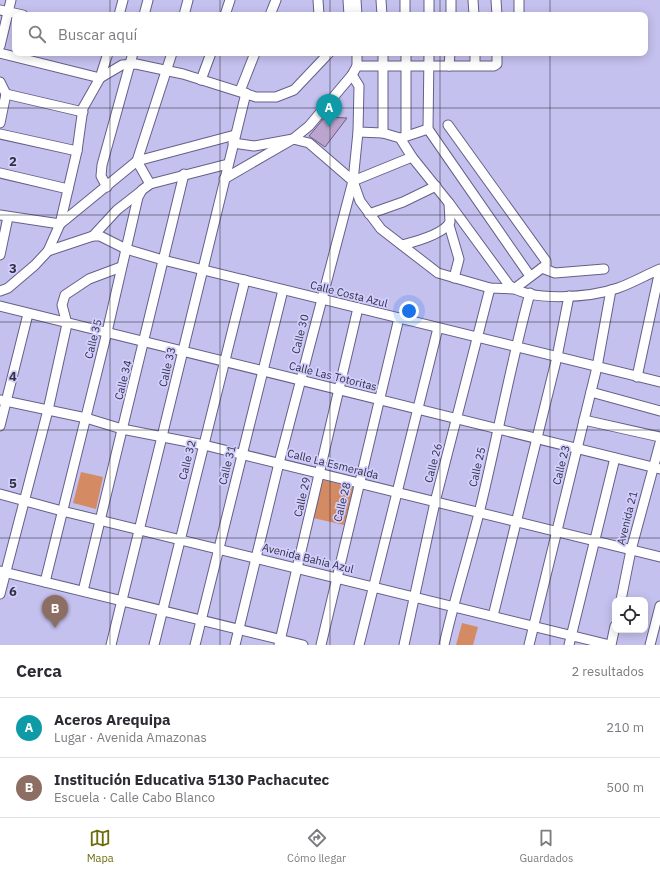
<!DOCTYPE html>
<html lang="es">
<meta charset="utf-8">
<style>
body{margin:0;font-family:"IBM Plex Sans",sans-serif;background:#f2f2f3;color:#2b2b33}
.controls{position:absolute;right:12px;bottom:12px;display:grid;overflow:hidden;border-radius:8px;box-shadow:0 2px 10px #0003}
.controls button{width:36px;height:36px;display:grid;place-items:center;padding:0;border:0;border-bottom:1px solid #e1e1e2;background:#fff;color:#2b2b33;font:20px sans-serif}
.you{position:absolute;left:409px;top:311px;width:14px;height:14px;margin:-10px;border:3px solid #fff;border-radius:50%;background:#1a73e8;box-shadow:0 0 0 6px #1a73e833}
.badge{display:grid;place-items:center;width:26px;height:26px;border-radius:50%;background:#6e6b09;color:#fff;font-size:13px;font-weight:700}
.pin{position:absolute;translate:-50% -33px;filter:drop-shadow(0 1px 2px #0008)}
.pin::after{content:'';position:absolute;top:21px;width:14px;height:12px;background:inherit;clip-path:polygon(0 0,100% 0,50% 100%)}
.list{margin:0;padding:0;list-style:none}
h2{display:flex;justify-content:space-between;align-items:center;height:52px;margin:0;padding:0 16px;font-size:17px}
h2 small{font-size:13px;font-weight:400;color:#7c7c81}
.list li{display:grid;grid-template-columns:26px 1fr auto;gap:12px;align-items:center;box-sizing:border-box;height:60px;padding:0 16px;border-top:1px solid #e1e1e2}
.list b{display:block;font-size:15px;white-space:nowrap}
.list p{margin:0;font-size:13px;white-space:nowrap;color:#7c7c81}
.list em{font-size:13px;font-style:normal;color:#7c7c81}
.icon{flex:none;width:22px;height:22px;fill:none;stroke:currentColor;stroke-width:2;stroke-linecap:round;stroke-linejoin:round}
.map{position:relative;flex:none;width:660px;height:645px;overflow:hidden}
.search{position:absolute;background:#fff;box-shadow:0 2px 10px #0003;left:12px;right:12px;top:12px;height:44px;display:flex;align-items:center;gap:10px;box-sizing:border-box;padding:0 14px;border-radius:8px;color:#7c7c81;font-size:15px}
.sheet{height:172px;background:#fff}
nav{display:flex;justify-content:space-around;align-items:center;box-sizing:border-box;height:56px;border-top:1px solid #e1e1e2;background:#fff;font-size:11px;color:#7c7c81}
nav a{display:grid;justify-items:center;gap:2px}
nav .on{color:#6e6b09}
.map>svg:first-child{display:block}
</style>
<div class="map">
<svg width="660" height="645" viewBox="0 0 660 645">
<rect width="100%" height="100%" fill="#c5c1ef"/>
<!-- green -->
<g fill="#d48b64">
<path d="M81,472L103,477L96,509L73,503Z"/>
<path d="M323,480L354,487L344,525L313,518Z"/>
<path d="M462,623L478,627L473,645H456Z"/>
</g>
<!-- building -->
<path fill="#bba5cf" stroke="#6f5b81" d="M325,117L347,118L325,147L309,136Z"/>
<g fill="none" stroke-linecap="round" stroke-linejoin="round">
<defs>
<g id="minor">
<path d="M318,0L319,15"/>
<path d="M348,0L349,15"/>
<path d="M356,0L357,15"/>
<path d="M381,0L382,15"/>
<path d="M405,0V15"/>
<path d="M429,0V15"/>
<path d="M473,0L474,15"/>
<path d="M496,0L497,15"/>
<path d="M519,0V15"/>
<path d="M0,10L23,15"/>
<path d="M119,15L123,0"/>
<path d="M144,15L148,0"/>
<path d="M184,15L188,0"/>
<path d="M225,15L230,0"/>
<path d="M270,15L276,0"/>
<path d="M451,15V0"/>
<path d="M0,46L11,0"/>
<path d="M0,53L100,78L122,65L136,64L183,74L256,97H276L294,90L329,53"/>
<path d="M383,53V133"/>
<path d="M406,53V136"/>
<path d="M429,53L428,129L530,276"/>
<path d="M475,53V65"/>
<path d="M357,66H494L497,64V53"/>
<path d="M449,66L450,53"/>
<path d="M201,80L211,53"/>
<path d="M0,82L6,94L0,123"/>
<path d="M240,91L255,53"/>
<path d="M6,94L83,112"/>
<path d="M358,132L383,133L400,138L412,157L449,203L509,285C531,303 592,297 618,288C632,283 646,275 660,269"/>
<path d="M0,134L77,151"/>
<path d="M401,138L428,129"/>
<path d="M233,143L254,146L293,139L309,143L353,181L360,201L381,229L438,273L490,288L514,289L546,265V261L448,125"/>
<path d="M0,173L68,189"/>
<path d="M224,179L293,139L309,126L352,75L357,66V53"/>
<path d="M353,181L412,157"/>
<path d="M150,184L137,161L172,53"/>
<path d="M107,187L101,176L102,165L133,53"/>
<path d="M369,214L403,202L436,186"/>
<path d="M0,215L60,224L137,161L235,135"/>
<path d="M449,225L459,259L454,278"/>
<path d="M93,236L117,210L140,192"/>
<path d="M402,245C414,242 444,234 450,222L449,203"/>
<path d="M48,251L93,236H100L126,249L163,260L660,382"/>
<path d="M0,255L8,217"/>
<path d="M542,268L555,273L604,269"/>
<path d="M0,291L8,288L35,265L48,251L60,224L77,151L83,108L100,78L108,53"/>
<path d="M0,306L660,469"/>
<path d="M637,377L660,270"/>
<path d="M591,392L660,411"/>
<path d="M0,400L86,418L122,429L204,445L660,557"/>
<path d="M584,420L660,437"/>
<path d="M0,426L28,314"/>
<path d="M0,494L62,511L610,645"/>
<path d="M0,571L303,645"/>
<path d="M45,582L107,332L138,197L142,190L150,184L228,164"/>
<path d="M83,591L184,174"/>
<path d="M0,594L48,410L67,324L62,305L65,295L89,279L121,267"/>
<path d="M621,600L631,550L660,443"/>
<path d="M493,616L557,357L569,296"/>
<path d="M111,645L246,93"/>
<path d="M154,645L245,280"/>
<path d="M195,645L283,290"/>
<path d="M235,645L279,463L353,181L358,132L359,86L352,75"/>
<path d="M279,645L358,308"/>
<path d="M321,645L399,318"/>
<path d="M359,645L438,328"/>
<path d="M404,645L435,502L490,288"/>
<path d="M444,645C454,600 468,557 479,513C497,440 510,366 530,293"/>
<path d="M529,645L597,367L611,290"/>
<path d="M569,645L615,458"/>
<path d="M611,645L615,626"/>
<path d="M650,645L660,606"/>
</g>
</defs>
<!-- minor casing -->
<use href="#minor" stroke="#646089" stroke-width="11"/>
<!-- minor -->
<use href="#minor" stroke="#fff" stroke-width="9"/>
</g>
<!-- grid -->
<path fill="none" stroke="#313042" stroke-width="1" stroke-opacity="0.55" d="M110,0V15M220,0V15M330,0V15M440,0V15M550,0V15M110,53V645M220,53V645M330,53V645M440,53V645M550,53V645M0,108H660M0,215H660M0,322H660M0,430H660M0,538H660"/>
<g text-anchor="middle" dominant-baseline="central" stroke-width="3.5" stroke-linejoin="round" paint-order="stroke">
<!-- street labels -->
<g font-size="11" fill="#313042" stroke="#d2cefd">
<text transform="translate(349 294) rotate(14)">Calle Costa Azul</text>
<text transform="translate(300 334) rotate(-76)">Calle 30</text>
<text transform="translate(93 339) rotate(-76)">Calle 35</text>
<text transform="translate(167 367) rotate(-77)">Calle 33</text>
<text transform="translate(333 376) rotate(14)">Calle Las Totoritas</text>
<text transform="translate(123 380) rotate(-76)">Calle 34</text>
<text transform="translate(187 460) rotate(-76)">Calle 32</text>
<text transform="translate(433 463) rotate(-75)">Calle 26</text>
<text transform="translate(333 464) rotate(14)">Calle La Esmeralda</text>
<text transform="translate(227 465) rotate(-76)">Calle 31</text>
<text transform="translate(561 465) rotate(-76)">Calle 23</text>
<text transform="translate(477 467) rotate(-77)">Calle 25</text>
<text transform="translate(302 497) rotate(-77)">Calle 29</text>
<text transform="translate(342 502) rotate(-76)">Calle 28</text>
<text transform="translate(627 518) rotate(-76)">Avenida 21</text>
<text transform="translate(308 558) rotate(14)">Avenida Bahía Azul</text>
</g>
</g>
<g font-size="13" text-anchor="middle" font-weight="bold" fill="#313042" stroke="#d2cefd" stroke-width="3.5" stroke-linejoin="round" paint-order="stroke">
<text x="13" y="166">2</text>
<text x="13" y="273">3</text>
<text x="13" y="381">4</text>
<text x="13" y="488">5</text>
<text x="13" y="596">6</text>
</g>
</svg>
<div class="controls">
<button><svg class="icon" aria-label="locate" viewBox="0 0 24 24"><circle cx="12" cy="12" r="6"/><path d="M12 2v4M12 18v4M2 12h4M18 12h4"/></svg></button>
</div>
<div class="you"></div>
<div class="pin badge" style="left:329px;top:127px;background:#0f9aa8">A</div>
<div class="pin badge" style="left:55px;top:628px;background:#8d6e63">B</div>
<div class="search"><svg class="icon" aria-label="search" viewBox="0 0 24 24"><circle cx="10" cy="10" r="6"/><path d="M15 15l6 6"/></svg>Buscar aquí</div>
</div>
<section class="sheet">
<h2>Cerca<small>2 resultados</small></h2>
<ul class="list">
<li><span class="badge" style="background:#0f9aa8">A</span><div><b>Aceros Arequipa</b><p>Lugar · Avenida Amazonas</p></div><em>210 m</em></li>
<li><span class="badge" style="background:#8d6e63">B</span><div><b>Institución Educativa 5130 Pachacutec</b><p>Escuela · Calle Cabo Blanco</p></div><em>500 m</em></li>
</ul>
</section>
<nav>
<a class="on"><svg class="icon" aria-label="map" viewBox="0 0 24 24"><path d="M3 6l6-2 6 2 6-2v14l-6 2-6-2-6 2zM9 4v14M15 6v14"/></svg>Mapa</a>
<a><svg class="icon" aria-label="directions" viewBox="0 0 24 24"><path d="M12 3l9 9-9 9-9-9zM9 14v-3h6M13 9l2 2-2 2"/></svg>Cómo llegar</a>
<a><svg class="icon" aria-label="saved" viewBox="0 0 24 24"><path d="M7 4h10v16l-5-4-5 4z"/></svg>Guardados</a>
</nav>
